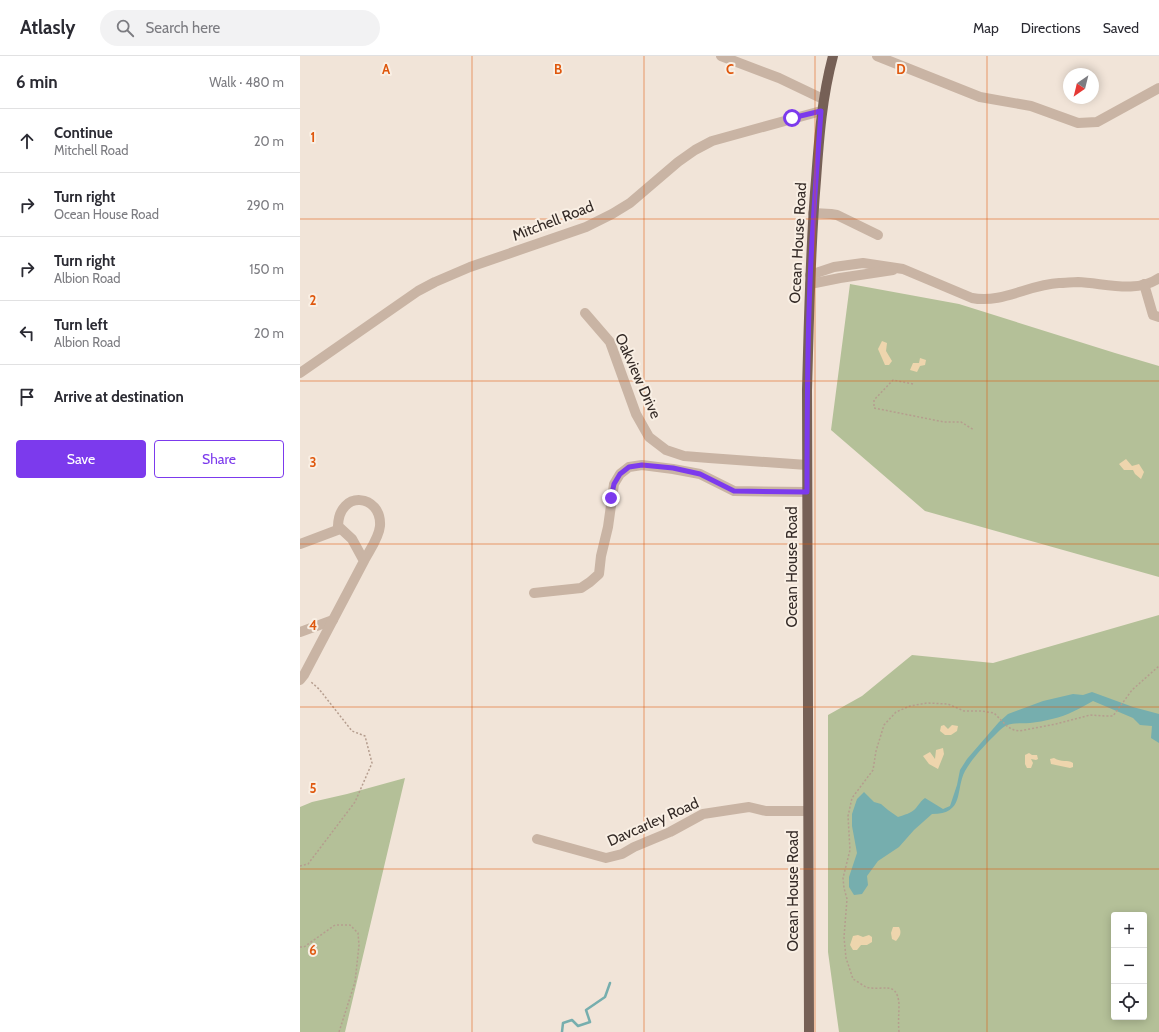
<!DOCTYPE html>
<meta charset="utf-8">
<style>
body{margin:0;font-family:Cabin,sans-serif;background:#f2f2f3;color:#2b2b33}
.controls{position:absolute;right:12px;bottom:12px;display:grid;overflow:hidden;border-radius:4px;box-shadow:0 2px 10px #0003}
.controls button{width:36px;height:36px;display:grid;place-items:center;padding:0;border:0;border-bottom:1px solid #e1e1e2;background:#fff;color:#2b2b33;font:20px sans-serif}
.compass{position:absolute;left:763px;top:12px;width:36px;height:36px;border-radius:50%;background:#fff;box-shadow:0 2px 10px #0003;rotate:215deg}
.stop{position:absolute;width:12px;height:12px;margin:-9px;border:3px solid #7c3aed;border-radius:50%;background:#fff}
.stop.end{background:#7c3aed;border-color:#fff;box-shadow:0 1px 4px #0008}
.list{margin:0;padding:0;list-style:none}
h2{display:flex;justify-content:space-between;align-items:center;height:52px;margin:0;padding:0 16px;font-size:17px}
h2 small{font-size:13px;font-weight:400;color:#7c7c81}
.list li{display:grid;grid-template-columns:26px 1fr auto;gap:12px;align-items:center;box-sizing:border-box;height:64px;padding:0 16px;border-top:1px solid #e1e1e2}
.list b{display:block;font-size:15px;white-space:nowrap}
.list p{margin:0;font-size:13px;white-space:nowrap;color:#7c7c81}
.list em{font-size:13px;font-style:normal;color:#7c7c81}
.actions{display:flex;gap:8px;padding:12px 16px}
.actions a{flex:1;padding:9px 0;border:1px solid #7c3aed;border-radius:4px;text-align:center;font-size:14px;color:#7c3aed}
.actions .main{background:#7c3aed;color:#fff}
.icon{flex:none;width:22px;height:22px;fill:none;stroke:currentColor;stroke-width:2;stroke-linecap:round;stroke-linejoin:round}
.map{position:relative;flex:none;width:859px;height:976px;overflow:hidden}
header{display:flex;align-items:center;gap:24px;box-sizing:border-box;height:56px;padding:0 20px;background:#fff;border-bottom:1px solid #e1e1e2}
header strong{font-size:19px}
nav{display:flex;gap:22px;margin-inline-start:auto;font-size:14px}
.search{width:280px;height:36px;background:#f2f2f3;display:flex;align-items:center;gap:10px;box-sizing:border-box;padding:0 14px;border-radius:22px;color:#7c7c81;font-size:15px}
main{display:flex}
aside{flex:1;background:#fff}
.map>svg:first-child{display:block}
</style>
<header>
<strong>Atlasly</strong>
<div class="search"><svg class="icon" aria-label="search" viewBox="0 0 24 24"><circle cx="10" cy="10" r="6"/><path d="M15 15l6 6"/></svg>Search here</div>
<nav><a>Map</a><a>Directions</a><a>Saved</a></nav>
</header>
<main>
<aside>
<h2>6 min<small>Walk · 480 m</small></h2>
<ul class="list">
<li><svg class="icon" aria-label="ahead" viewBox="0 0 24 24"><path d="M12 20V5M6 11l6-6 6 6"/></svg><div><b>Continue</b><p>Mitchell Road</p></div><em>20 m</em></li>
<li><svg class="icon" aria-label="right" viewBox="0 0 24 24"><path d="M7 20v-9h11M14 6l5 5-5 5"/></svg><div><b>Turn right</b><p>Ocean House Road</p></div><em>290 m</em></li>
<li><svg class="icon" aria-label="right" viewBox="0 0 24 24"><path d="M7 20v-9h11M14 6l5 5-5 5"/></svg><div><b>Turn right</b><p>Albion Road</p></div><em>150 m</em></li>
<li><svg class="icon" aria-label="left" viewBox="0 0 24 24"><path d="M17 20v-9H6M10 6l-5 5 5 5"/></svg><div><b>Turn left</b><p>Albion Road</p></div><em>20 m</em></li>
<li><svg class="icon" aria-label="arrive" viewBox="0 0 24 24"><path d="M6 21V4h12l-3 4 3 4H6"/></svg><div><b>Arrive at destination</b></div></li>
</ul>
<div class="actions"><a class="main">Save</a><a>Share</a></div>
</aside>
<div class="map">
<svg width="859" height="976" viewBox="0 0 859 976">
<rect width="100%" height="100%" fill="#f1e4d8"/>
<!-- green -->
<g fill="#b4c098" fill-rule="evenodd">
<path d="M550,228L659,248L815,297L859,310V521L625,455L531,374Z"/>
<path d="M859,559V976H539L528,896V659L562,640L612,599L693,607ZM814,859H844V961H814Z"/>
<path d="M105,722L45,976H0V751L12,746L47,738Z"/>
</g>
<!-- sand -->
<g fill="#eed5ad">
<path d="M582,285L587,287L586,295L592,305L589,309H585L578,293Z"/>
<path d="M620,302L626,304L625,309L620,310L617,316L610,314L613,307H619Z"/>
<path d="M826,403L832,410L839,408L844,416L841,423L835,418L833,414H824L819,408Z"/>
<path d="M644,669L648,673L652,669L658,670L657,675L651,679H645L640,675L641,670Z"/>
<path d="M643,692L644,698L638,713L629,708L623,700L630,696L635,703L636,694Z"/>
<path d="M729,697L732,699H737L738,703L736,704L731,703L733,707L731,712H727L725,708V699Z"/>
<path d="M754,702C762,707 767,703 773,707V711L770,712L751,708L750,703Z"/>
<path d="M593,871H599C602,877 600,880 596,885L592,883L591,877Z"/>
<path d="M558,879L563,881L569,879L572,881V886L567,889H561L557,894H553L550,889L553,880Z"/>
</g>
<!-- water -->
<path fill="#76aeae" d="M792,636L833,651L859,658V687L851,682L852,670L840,669L833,662L793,645C778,653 769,659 752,663C745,665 737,666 730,667C715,668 708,665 697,677C686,688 673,701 665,715C655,734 665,758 632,758L614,774L599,791L578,805L567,820L568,829L562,838L554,839L549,831V821L557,797L552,770V758L557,743L564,736L574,746L581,748L588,754L598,761C604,759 612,757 616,752C620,747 620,746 625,742L643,753L650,750L657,729L660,714L667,703L699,666L708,658L743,645L773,638L783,639Z"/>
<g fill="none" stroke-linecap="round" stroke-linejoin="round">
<!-- stream -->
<path stroke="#76aeae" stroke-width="2.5" d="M262,976L263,967L272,964L278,970L290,966L286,954L305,941L310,927"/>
<!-- path -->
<g stroke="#b59d8e" stroke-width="1.5" stroke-dasharray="2 2" stroke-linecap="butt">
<path d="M613,328L593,324L574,344V352L644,366H661L674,374"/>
<path d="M0,810L8,808L55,746L72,707L65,680L52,675L19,633L11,626"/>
<path d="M0,891H4L35,869H50L58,877L59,889L55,926L39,976"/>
<path d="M599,976C598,965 599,958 599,948C597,923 581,936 566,931C562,929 557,925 553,923L546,902L544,881L547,843L544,832L543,822L550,794L548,760L552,742L573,714L576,695L584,669L596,656L610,650L627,647L648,648L664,655H681L694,657L708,671L714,674L719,675L756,668L790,659L806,660H813L832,634L859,610"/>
</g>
<!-- minor -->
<g stroke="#c9b4a4" stroke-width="10">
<path d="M421,0L479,22L523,43"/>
<path d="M577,0L680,41L731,50L778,67L797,66L859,32"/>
<path d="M513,157L531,158L537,159L578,179"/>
<path d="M510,219L534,211L563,207L603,213L672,242C702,248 730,228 759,227C765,227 772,226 778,226C804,227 836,238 859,222"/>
<path d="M510,228L540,222L593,214"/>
<path d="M844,228L853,259L859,261"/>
<path d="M285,257L310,286L336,358L349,381L366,394L384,400L409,402L507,409"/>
<path d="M0,317L118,235L135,226L170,211L286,171L312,158L330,147L378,106L395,94L412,85L521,55"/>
<path d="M0,488L40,473"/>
<path d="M234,537L281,532L290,526L299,518L301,500L308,471L314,428L320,418L329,411L342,409L373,413L400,418L434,435L507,436"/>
<path d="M0,576L33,564"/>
<path d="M0,624L4,619L64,505L52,483L38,470C39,433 82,438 80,470C79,482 69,495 64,505"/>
<path d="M237,783L306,802L322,798L334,791L370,776L403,758L449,751L466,755H508"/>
</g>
<!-- major -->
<path stroke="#766056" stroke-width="10" d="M509,976L507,334C509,263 510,194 516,124C519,82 522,41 533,0"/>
</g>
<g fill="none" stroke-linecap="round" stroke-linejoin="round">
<!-- route -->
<path stroke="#7c3aed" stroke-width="5" d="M311,442L314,428L320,418L329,411L342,409L373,412L400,418L434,435L507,436C507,367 507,297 510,227C512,170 517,113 521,55L492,62"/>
</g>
<!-- grid -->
<path fill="none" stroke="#df570d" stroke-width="1" stroke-opacity="0.55" d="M172,0V976M344,0V976M515,0V976M687,0V976M0,163H859M0,325H859M0,488H859M0,651H859M0,813H859"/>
<g text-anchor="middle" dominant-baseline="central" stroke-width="4" stroke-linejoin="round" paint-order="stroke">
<!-- street labels -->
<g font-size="15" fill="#342a26" stroke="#f9efe4">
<text transform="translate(253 165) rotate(-21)">Mitchell Road</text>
<text transform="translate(498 187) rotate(-87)">Ocean House Road</text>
<text transform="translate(338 320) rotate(66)">Oakview Drive</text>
<text transform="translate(492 511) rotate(-90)">Ocean House Road</text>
<text transform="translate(353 766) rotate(-24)">Davcarley Road</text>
<text transform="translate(493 835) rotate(-90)">Ocean House Road</text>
</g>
</g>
<g font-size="13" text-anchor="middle" font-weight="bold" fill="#df570d" stroke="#f9efe4" stroke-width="4" stroke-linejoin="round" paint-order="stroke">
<text x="86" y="18">A</text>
<text x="258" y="18">B</text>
<text x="430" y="18">C</text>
<text x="601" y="18">D</text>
<text x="13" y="86">1</text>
<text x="13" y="249">2</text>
<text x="13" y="411">3</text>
<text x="13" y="574">4</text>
<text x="13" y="737">5</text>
<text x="13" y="899">6</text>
</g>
</svg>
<div class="controls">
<button>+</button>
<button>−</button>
<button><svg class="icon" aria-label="locate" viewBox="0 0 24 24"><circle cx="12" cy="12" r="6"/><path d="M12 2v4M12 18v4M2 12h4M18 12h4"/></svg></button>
</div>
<svg class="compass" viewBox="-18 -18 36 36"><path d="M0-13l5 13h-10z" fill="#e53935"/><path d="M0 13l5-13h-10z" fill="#7c7c81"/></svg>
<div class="stop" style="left:492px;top:62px"></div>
<div class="stop end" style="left:311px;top:442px"></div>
</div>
</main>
